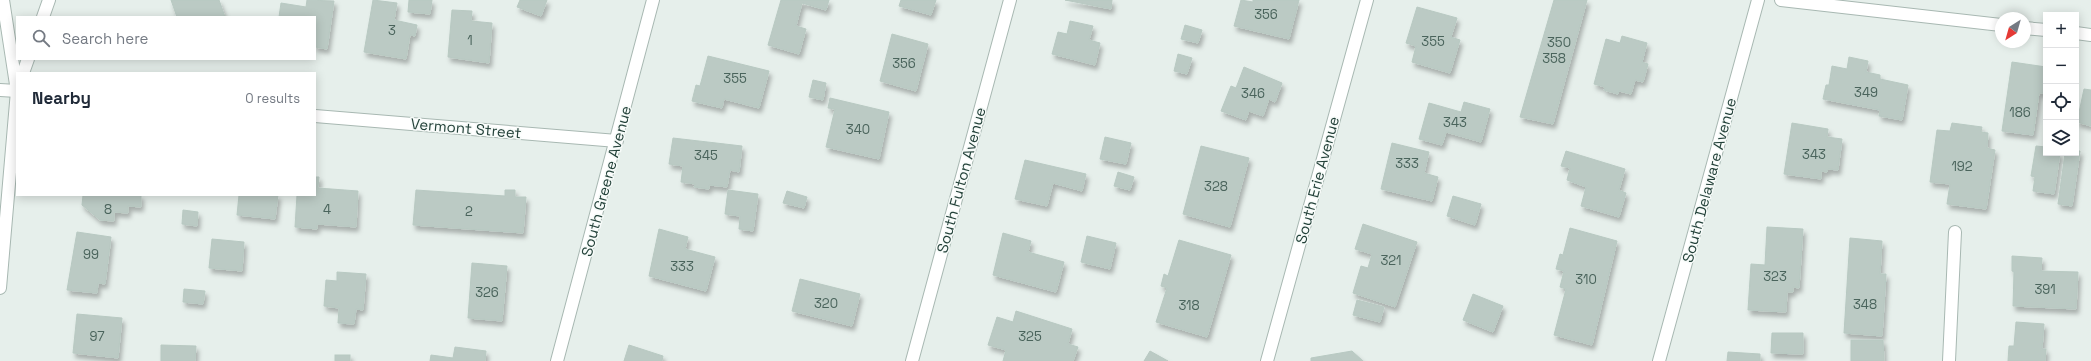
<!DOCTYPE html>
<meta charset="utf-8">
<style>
body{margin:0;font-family:"Space Grotesk",sans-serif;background:#f6f6f7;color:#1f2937}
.controls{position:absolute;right:12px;top:12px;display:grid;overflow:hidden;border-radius:0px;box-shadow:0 2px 10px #0003}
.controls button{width:36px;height:36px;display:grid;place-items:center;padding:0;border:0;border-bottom:1px solid #e0e1e3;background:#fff;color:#1f2937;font:20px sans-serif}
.compass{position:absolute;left:1995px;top:12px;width:36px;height:36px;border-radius:50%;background:#fff;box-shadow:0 2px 10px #0003;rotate:217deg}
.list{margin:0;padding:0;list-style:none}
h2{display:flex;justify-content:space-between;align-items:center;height:52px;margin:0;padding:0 16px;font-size:17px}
h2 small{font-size:13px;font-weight:400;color:#747a83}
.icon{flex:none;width:22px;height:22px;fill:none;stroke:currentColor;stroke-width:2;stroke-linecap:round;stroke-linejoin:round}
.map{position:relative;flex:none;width:2091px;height:361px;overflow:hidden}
.search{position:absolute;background:#fff;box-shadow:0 2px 10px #0003;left:16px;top:16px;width:300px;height:44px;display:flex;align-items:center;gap:10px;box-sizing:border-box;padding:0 14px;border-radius:0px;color:#747a83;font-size:15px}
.panel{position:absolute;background:#fff;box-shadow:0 2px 10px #0003;left:16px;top:72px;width:300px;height:124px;border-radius:0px}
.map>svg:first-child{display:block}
</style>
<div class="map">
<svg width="2091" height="361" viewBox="0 0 2091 361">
<defs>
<filter id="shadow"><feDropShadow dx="2.5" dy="4.5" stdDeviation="2" flood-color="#0004"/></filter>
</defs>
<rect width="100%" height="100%" fill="#e6efeb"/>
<!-- building -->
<g fill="#bbcac4" stroke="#b8c9c2" filter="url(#shadow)">
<path d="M171,0H219L225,17H177Z"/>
<path d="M307,0L334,1L327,49L315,47V17H279L281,3L306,7Z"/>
<path d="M373,0L397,3L394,20L417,25L415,36L410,35L406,59L364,52Z"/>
<path d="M409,0H432L430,14L408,12Z"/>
<path d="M520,0H547L541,16L517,7Z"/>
<path d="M781,0H829L826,10L802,3L796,26L806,29L799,54L768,45Z"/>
<path d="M901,0H936L931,15L899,6Z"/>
<path d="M1065,0H1112L1111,9Z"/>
<path d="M1241,0L1253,2V0H1299L1289,39L1234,26Z"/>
<path d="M1554,0H1587L1553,124L1520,117Z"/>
<path d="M1417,7L1457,18L1451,37L1460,40L1450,73L1412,62L1416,46L1406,43Z"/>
<path d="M452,10L472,11L471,21L492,23L489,63L448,57Z"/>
<path d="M1070,21L1093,26L1089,40L1100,43L1095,65L1052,54L1058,32L1067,34Z"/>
<path d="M1185,25L1202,30L1198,43L1181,39Z"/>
<path d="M892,34L928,44L916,91L880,81Z"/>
<path d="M1622,36L1647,43L1642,62L1648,64L1643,82L1635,80L1631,94L1619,91L1618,94L1604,90L1605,87L1594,84L1606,39L1620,43Z"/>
<path d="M1178,54L1192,58L1187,74L1174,71Z"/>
<path d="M708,56L769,71L759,108L724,99L722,108L692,101L696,85L700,86Z"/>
<path d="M1849,57L1868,61L1866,72L1880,75V79L1908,85L1902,120L1879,116L1880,110L1823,99L1826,85H1829L1832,66L1847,69Z"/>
<path d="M2012,62L2046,67L2045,93H2039L2033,135L2002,131Z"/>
<path d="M1244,67L1282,83L1275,102L1269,99L1263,116L1249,111L1246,120L1221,111L1231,86L1236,88Z"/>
<path d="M813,80L826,83L823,100L809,97Z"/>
<path d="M2084,89L2091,90V126L2077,122Z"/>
<path d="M830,98L889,112L879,159L826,147L835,109L828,108Z"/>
<path d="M1464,102L1490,109L1481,142L1446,132L1442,145L1419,139L1429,103L1461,112Z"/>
<path d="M1792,123L1828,129L1827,137L1842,139L1838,170L1828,169L1827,172L1821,171V179L1784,174Z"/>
<path d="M1952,123L1982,127L1981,132L1988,133L1987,148L1995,150L1986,209L1947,204L1950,184L1930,182L1937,130L1950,131Z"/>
<path d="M1105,137L1131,143L1126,164L1100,159Z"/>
<path d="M673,138L742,146L739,172L730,170L727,187L709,185V189L694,187L695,184L681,182L683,166L669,164Z"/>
<path d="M1392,143L1429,152L1424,173L1438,177L1432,201L1381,189Z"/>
<path d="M1201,146L1249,158L1230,227L1183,214Z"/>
<path d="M2036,146L2046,147V153H2060L2054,194L2033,191L2035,177L2031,176Z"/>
<path d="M1566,151L1625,169L1619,190L1626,193L1619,217L1581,206L1586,187L1567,180L1570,168L1561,166Z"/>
<path d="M2076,151H2080L2072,206L2058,204L2065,153H2076Z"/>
<path d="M1025,160L1086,174L1082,191L1053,183L1047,206L1015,199Z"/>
<path d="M1118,172L1134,177L1130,190L1114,186Z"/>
<path d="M315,177H319L318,188L358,191L356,227L317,224V229L295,227L297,195H315Z"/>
<path d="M416,190L505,196V190H515V197H526L523,233L413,225Z"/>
<path d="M728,190L758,194L753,231L739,229L740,216L725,214Z"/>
<path d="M787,191L807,197L804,208L783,203Z"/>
<path d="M83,195H141V207L128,206V213L114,212V221L100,220L82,205Z"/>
<path d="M239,195H278L275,219L237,215Z"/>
<path d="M1453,196L1481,204L1475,225L1447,216Z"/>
<path d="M183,210L198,212L197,226L182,224Z"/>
<path d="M1363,224L1417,242L1395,307L1353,293L1361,266L1368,268L1372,254L1355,249Z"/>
<path d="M1767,227L1803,229L1799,288L1793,287V292H1787L1786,312L1748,310L1751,264L1765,265Z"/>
<path d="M1570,228L1617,241L1592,345L1554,335L1566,289L1560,287L1564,271L1556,269L1560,254L1563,255Z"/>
<path d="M659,229L688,237L685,249L715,257L706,291L649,276Z"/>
<path d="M77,232L111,237L105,284L98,283L97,293L67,290Z"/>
<path d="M1003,233L1031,241L1028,252L1064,262L1056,292L993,275Z"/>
<path d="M1087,236L1116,243L1110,269L1081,262Z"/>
<path d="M1850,238L1882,241L1880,274H1886L1882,336L1844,333Z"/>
<path d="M212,239L244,242L242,271L209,268Z"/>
<path d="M1179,240L1231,255L1207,337L1156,322L1167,288L1161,286L1164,274L1168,276Z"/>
<path d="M2012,256L2042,258L2041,271L2078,272L2076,309L2013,306L2014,272L2012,271Z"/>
<path d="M472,263L507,266L502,321L468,318Z"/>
<path d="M337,272L366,274L363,310L356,309L354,324L338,323L339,308L324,306L326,280L337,281Z"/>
<path d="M800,279L860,294L852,326L792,311Z"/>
<path d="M184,289L205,291L203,304L183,302Z"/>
<path d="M1473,294L1503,306L1493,332L1463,320Z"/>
<path d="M1357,300L1384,307L1380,322L1353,315Z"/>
<path d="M1016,311L1072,329L1068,344L1078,347L1073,361H1003L1006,350L988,345L997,317L1013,322Z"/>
<path d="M77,314L122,318L118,358L73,353Z"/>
<path d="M2016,322L2044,324L2042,349H2046L2045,361H2008L2009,346H2014Z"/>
<path d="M1772,333H1803V354L1771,353Z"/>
<path d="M1851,340H1883L1884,361H1851Z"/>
<path d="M161,345L196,346L195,361H161Z"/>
<path d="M629,345L663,356L662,361H624Z"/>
<path d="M455,347L486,351L485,361H430L431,355L453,358Z"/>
<path d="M1150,351L1168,361H1144Z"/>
<path d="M1352,351L1363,361H1311V358Z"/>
<path d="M1728,352L1760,354V361H1727Z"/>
<rect x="335" y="355" width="15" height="6"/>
</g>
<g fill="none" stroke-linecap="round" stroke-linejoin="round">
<defs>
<g id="minor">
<path d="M1781,0L2001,25"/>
<path d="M43,17L49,0"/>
<path d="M2025,28L2046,30"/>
<path d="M2076,33L2091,35"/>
<path d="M23,73L28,59"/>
<path d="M0,90L17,91"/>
<path d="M315,116L617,141"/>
<path d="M0,288L17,91L3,0"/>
<path d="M557,361L653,0"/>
<path d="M912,361L1010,0"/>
<path d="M1267,361L1367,0"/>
<path d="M1949,361L1955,232"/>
</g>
<path id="tertiary" d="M1659,361L1758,0"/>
</defs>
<!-- minor casing -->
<use href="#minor" stroke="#a8b8b2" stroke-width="14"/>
<!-- tertiary casing -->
<use href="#tertiary" stroke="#a8b8b2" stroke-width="14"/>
<!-- minor -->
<use href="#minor" stroke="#fff" stroke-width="12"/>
<!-- tertiary -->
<use href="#tertiary" stroke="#fff" stroke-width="12"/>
</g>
<g text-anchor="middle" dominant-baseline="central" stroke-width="3" stroke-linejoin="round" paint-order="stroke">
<!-- number labels -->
<g font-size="13" fill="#4a645c">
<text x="1266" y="14">356</text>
<text x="392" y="30">3</text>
<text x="470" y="40">1</text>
<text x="1433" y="41">355</text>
<text x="1559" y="42">350</text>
<text x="1554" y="58">358</text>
<text x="904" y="63">356</text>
<text x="735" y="78">355</text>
<text x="1866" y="92">349</text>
<text x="1253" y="93">346</text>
<text x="2020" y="112">186</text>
<text x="1455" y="122">343</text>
<text x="858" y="129">340</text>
<text x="1814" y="154">343</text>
<text x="706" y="155">345</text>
<text x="1407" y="163">333</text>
<text x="1962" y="166">192</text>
<text x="1216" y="186">328</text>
<text x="108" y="209">8</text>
<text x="327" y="209">4</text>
<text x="469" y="211">2</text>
<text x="91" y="254">99</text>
<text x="1391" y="260">321</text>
<text x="682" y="266">333</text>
<text x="1775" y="276">323</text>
<text x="1586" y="279">310</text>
<text x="2045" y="289">391</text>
<text x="487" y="292">326</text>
<text x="826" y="303">320</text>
<text x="1865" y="304">348</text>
<text x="1189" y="305">318</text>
<text x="97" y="336">97</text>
<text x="1030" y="336">325</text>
</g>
<!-- street labels -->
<g font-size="15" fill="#24423a" stroke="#f7fbf9">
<text transform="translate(466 128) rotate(5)">Vermont Street</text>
<text transform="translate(961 180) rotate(-75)">South Fulton Avenue</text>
<text transform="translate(1317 180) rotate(-75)">South Erie Avenue</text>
<text transform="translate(1709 180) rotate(-75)">South Delaware Avenue</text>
<text transform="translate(606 181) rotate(-75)">South Greene Avenue</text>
</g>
</g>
</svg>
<div class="controls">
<button>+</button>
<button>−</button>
<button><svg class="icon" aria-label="locate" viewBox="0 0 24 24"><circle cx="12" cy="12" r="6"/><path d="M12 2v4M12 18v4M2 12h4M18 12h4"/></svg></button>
<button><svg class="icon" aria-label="layers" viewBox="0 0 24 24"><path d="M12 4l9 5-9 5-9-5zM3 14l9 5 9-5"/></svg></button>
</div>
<svg class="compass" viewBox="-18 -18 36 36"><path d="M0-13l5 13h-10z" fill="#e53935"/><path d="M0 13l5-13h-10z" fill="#747a83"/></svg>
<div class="search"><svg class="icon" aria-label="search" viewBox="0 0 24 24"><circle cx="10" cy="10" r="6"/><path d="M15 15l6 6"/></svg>Search here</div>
<section class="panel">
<h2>Nearby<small>0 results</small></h2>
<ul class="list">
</ul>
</section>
</div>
